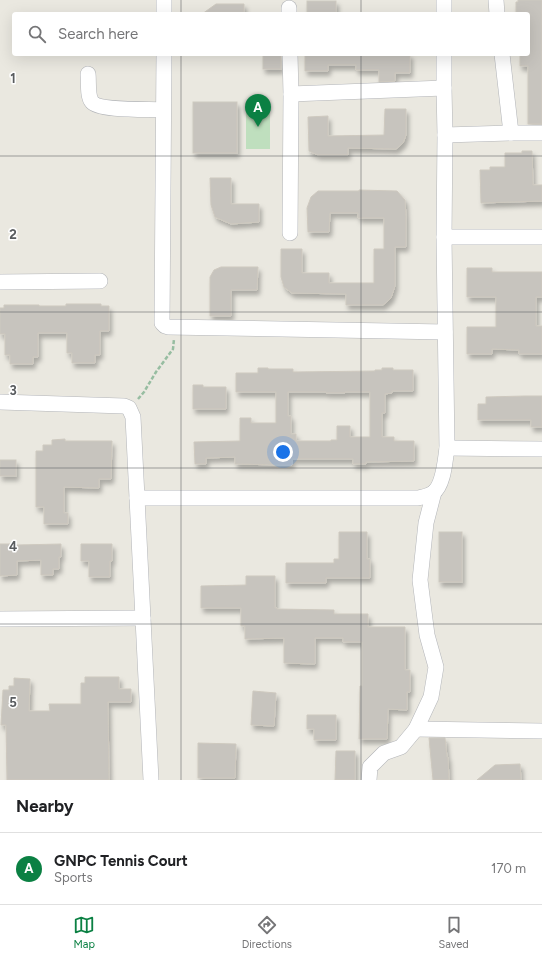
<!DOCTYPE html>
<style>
body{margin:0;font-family:Figtree,sans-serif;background:#f6f6f6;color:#202124}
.you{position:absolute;left:283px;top:452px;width:14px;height:14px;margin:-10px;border:3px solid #fff;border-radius:50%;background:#1a73e8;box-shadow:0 0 0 6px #1a73e833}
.badge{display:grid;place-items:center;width:26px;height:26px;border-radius:50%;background:#0b8043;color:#fff;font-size:13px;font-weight:700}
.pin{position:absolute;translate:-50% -33px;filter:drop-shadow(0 1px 2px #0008)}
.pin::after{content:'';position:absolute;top:21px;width:14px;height:12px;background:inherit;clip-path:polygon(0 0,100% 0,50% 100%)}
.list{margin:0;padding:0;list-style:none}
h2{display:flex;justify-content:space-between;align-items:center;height:52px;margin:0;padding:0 16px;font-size:17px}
h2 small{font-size:13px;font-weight:400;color:#757577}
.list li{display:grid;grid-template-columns:26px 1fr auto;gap:12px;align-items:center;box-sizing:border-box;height:72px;padding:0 16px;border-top:1px solid #e0e0e0}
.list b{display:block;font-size:15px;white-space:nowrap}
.list p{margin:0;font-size:13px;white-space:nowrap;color:#757577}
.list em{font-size:13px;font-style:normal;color:#757577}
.icon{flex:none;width:22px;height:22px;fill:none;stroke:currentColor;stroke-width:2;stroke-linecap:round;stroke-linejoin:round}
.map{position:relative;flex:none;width:542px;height:780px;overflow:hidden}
.search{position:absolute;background:#fff;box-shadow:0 4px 16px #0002;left:12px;right:12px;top:12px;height:44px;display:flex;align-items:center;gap:10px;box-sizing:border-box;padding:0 14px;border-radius:4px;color:#757577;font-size:15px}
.sheet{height:124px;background:#fff}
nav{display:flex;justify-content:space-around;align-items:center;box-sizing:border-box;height:56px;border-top:1px solid #e0e0e0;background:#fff;font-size:11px;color:#757577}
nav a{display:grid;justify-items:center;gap:2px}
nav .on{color:#0b8043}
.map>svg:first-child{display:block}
</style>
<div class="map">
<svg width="542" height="780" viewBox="0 0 542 780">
<defs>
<filter id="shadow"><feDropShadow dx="2.5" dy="4.5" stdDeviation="2" flood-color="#0004"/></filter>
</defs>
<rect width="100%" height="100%" fill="#eae8e0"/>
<!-- green -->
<rect fill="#bfdfbe" x="246" y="106" width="24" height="43"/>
<!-- building -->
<g fill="#c7c4be" stroke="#cec9bf" fill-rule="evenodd" filter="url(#shadow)">
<path d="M518,0H542V124H528V66H520V54H528V14H516V2H518Z"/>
<rect x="307" y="1" width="29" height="13"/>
<path d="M216,4H244V14H202Z"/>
<rect x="263" y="54" width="18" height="15"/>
<path d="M305,54H410V73H395V81L379,82V70H356V65H328V71H305Z"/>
<rect x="193" y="102" width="44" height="51"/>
<path d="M385,109H406V135L403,143L396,149L348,148V155H318L309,151L308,117L328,116V136L384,135Z"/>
<path d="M522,151H532L533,185H542V201L481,203L480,170H490V167H505V153H522Z"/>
<path d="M210,178H231V204H259V222L231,224L215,217L211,205Z"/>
<path d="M359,190L397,191L405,200L406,217V247H395V286L391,298L383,305H346V294L292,293L284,287L281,277V249H302V273H329V283H374V249H384V218H358V213H330L329,232H308L307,208L311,197L318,191H359Z"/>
<path d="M221,267H258L257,290H231V316H210V277L214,270Z"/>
<path d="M467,268H492V272H542V297H536V326H542V354H519V350L492,349V354H467V327H496V297H467Z"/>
<path d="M66,304H101V306H109V331H100V355H95V363H72V353H67V333H38V357H33V364H10V355H5V334H0V308H4V305H39V306H66Z"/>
<path d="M258,368H268V369H293V372L375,371V370H382V368H393V370H413V391H392V393L385,394V413H382V437H394V441H414V461L366,462V464H353V459H292V465H281L235,464V457L206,458V464H195L194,442L240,441V418H251V423H276V392H236V373H258ZM288,392H326V393H345V392H370V437H350V426H337V440H331V441H296V434H291V416H288Z"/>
<path d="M193,385H203V387H226V409H193Z"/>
<path d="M525,396H542V427H531V420H478V404H486V397Z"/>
<path d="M65,439V441H112L111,479H99V488L64,487V513H68V524H44V507H36V451H43V445H52V440Z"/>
<rect x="0" y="460" width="16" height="16"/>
<path d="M339,532H367V559H370V578H326V583H286V563H334V559H339Z"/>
<rect x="439" y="532" width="23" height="50"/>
<path d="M0,544H16L17,545L61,544V557H59V569H53V575H41V560L17,561V575L0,576Z"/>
<path d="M81,544H112V561H110V577H89V561H81Z"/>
<path d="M246,576H275V608H277V609L334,610V614H368V627H405V670H410V692H407V710L388,709L387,739H359L360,686H362V642H343V638H315V664L284,663V638L245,639V626H241V608H201V586L246,585Z"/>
<path d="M85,677H119V689H131V702H108L109,780H7L6,725H1L3,690H9V686H14V678L30,679L29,711H50L49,704H81V683H85Z"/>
<path d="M253,691L276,693L274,726L251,725Z"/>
<path d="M307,715H336V740H314V729H307Z"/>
<path d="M429,738H445L447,757H448L449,780H433Z"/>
<path d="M198,743L236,744L235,778H198Z"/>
<path d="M336,751H355V780H335Z"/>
<path d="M520,764L521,780H477L495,765Z"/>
</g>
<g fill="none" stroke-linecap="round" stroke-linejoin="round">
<defs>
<g id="minor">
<path d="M496,0L497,14"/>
<path d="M289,8V14"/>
<path d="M164,14V0"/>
<path d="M444,14V0"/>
<path d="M164,54L162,323L165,326L168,327L445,332"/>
<path d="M290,54L291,94L290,233"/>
<path d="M502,54L511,133"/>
<path d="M88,74C89,81 87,96 92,102C99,111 150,109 163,110"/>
<path d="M291,94L444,88"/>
<path d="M445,135L511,133H542"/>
<path d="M444,237H542"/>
<path d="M0,282L100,281"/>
<path d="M0,402L124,406L129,408L133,417L151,780"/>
<path d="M447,448L542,449"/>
<path d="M137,498H418C423,497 428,496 433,493C444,485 445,460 447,448L444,237L445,135L444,88V54"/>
<path d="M0,619L143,618"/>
<path d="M416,729L542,731"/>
<path d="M369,780L370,767L384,753L401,747L416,729L431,697L436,667L427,635L420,580L426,523L434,492"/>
</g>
</defs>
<!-- minor casing -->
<use href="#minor" stroke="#b3b5b9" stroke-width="16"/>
<!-- path -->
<path stroke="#97bda1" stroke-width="2.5" stroke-dasharray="4 2" stroke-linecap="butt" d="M138,399L144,392L156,372L173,349L174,339"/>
<!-- minor -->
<use href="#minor" stroke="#fff" stroke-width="15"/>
</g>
<!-- grid -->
<path fill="none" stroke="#595c5f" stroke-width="1" stroke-opacity="0.55" d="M181,0V14M361,0V14M181,54V780M361,54V780M0,156H542M0,312H542M0,468H542M0,624H542"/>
<g font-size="13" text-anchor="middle" font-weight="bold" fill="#595c5f" stroke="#fff" stroke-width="3" stroke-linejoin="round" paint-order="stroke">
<text x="13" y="83">1</text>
<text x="13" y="239">2</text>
<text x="13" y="395">3</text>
<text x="13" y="551">4</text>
<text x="13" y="707">5</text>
</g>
</svg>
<div class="you"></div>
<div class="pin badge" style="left:258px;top:127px">A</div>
<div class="search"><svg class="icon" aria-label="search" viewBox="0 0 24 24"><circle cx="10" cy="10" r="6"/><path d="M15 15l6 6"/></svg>Search here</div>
</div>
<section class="sheet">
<h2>Nearby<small></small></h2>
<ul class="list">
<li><span class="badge">A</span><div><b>GNPC Tennis Court</b><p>Sports</p></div><em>170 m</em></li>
</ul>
</section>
<nav>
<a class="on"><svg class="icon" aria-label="map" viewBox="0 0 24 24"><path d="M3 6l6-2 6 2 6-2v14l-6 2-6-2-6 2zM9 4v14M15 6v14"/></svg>Map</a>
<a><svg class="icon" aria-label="directions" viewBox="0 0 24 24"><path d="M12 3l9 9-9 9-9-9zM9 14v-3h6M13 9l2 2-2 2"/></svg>Directions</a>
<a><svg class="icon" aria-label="saved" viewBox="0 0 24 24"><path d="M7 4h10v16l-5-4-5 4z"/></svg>Saved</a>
</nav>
